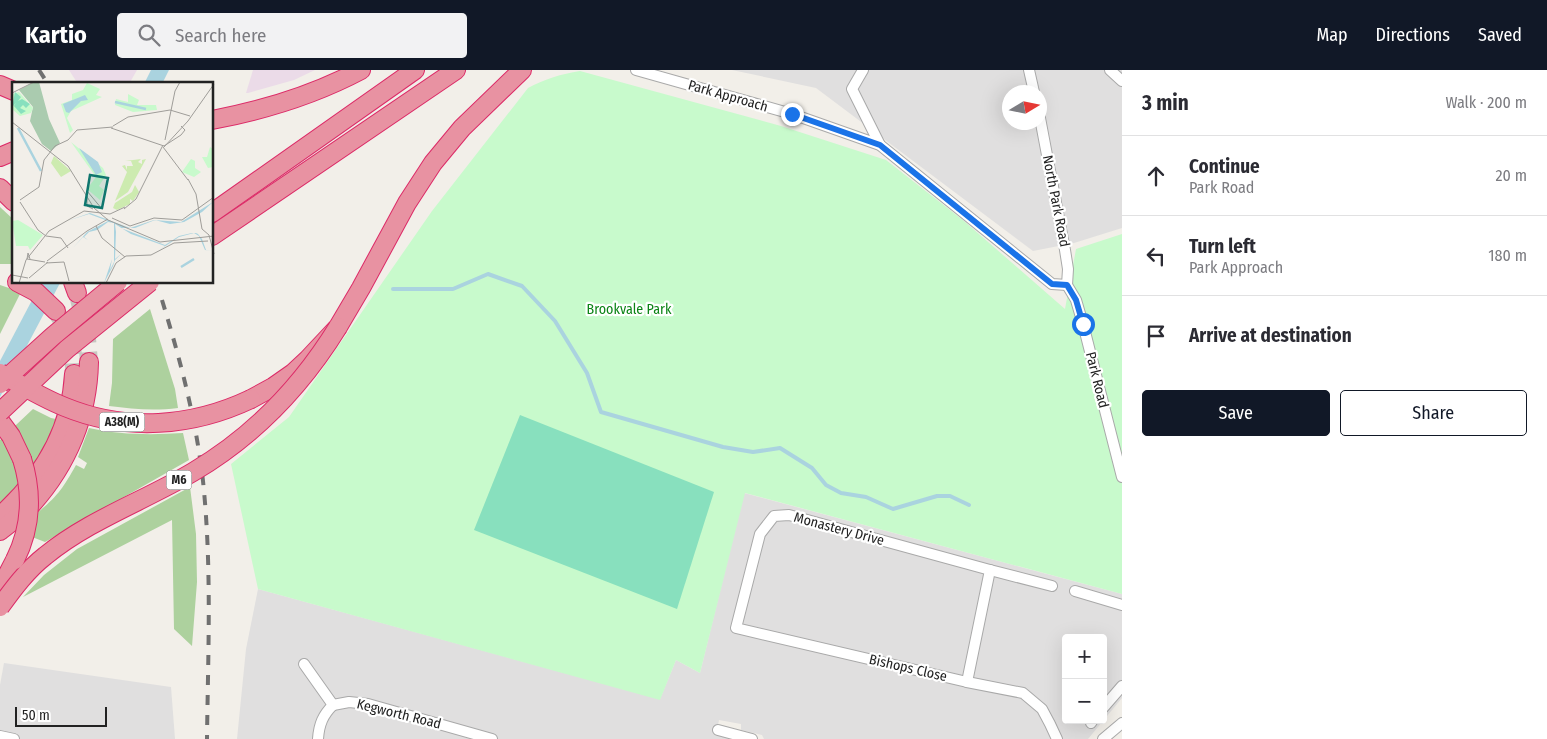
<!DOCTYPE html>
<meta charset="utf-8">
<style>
body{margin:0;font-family:"Fira Sans Condensed",sans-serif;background:#f2f2f3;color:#2b2b33}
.controls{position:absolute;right:15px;bottom:15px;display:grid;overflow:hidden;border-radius:5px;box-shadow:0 5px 20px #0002}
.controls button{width:45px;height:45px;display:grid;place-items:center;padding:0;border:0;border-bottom:1px solid #e1e1e2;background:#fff;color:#2b2b33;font:25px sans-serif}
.compass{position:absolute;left:1002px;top:15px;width:45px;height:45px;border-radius:50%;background:#fff;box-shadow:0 5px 20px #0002;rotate:80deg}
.scale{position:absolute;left:15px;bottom:12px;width:92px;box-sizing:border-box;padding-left:5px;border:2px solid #222;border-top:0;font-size:14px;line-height:18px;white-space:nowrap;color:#222;-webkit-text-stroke:4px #fff;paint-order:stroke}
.stop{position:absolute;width:15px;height:15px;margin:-11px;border:4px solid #1a73e8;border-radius:50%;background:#fff}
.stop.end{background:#1a73e8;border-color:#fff;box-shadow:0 1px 5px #0008}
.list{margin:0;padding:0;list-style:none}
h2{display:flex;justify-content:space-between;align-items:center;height:65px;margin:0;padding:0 20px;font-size:21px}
h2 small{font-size:16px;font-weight:400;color:#7c7c81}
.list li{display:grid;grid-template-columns:32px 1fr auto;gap:15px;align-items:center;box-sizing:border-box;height:80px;padding:0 20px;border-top:1px solid #e1e1e2}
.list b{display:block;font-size:19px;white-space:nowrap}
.list p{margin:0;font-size:16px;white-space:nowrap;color:#7c7c81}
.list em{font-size:16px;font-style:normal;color:#7c7c81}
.actions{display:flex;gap:10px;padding:15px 20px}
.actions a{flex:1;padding:11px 0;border:1px solid #111827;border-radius:5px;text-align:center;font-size:18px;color:#111827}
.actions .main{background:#111827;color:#fff}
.icon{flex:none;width:28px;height:28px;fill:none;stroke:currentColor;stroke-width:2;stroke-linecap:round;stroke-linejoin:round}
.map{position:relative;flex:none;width:1122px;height:669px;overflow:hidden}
header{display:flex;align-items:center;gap:30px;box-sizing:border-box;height:70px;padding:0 25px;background:#111827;color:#fff}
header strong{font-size:24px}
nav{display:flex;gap:28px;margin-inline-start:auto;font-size:18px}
.search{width:350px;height:45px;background:#f2f2f3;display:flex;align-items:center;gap:12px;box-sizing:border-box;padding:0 18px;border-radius:5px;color:#7c7c81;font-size:19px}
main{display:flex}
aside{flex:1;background:#fff}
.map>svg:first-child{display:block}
</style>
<header>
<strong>Kartio</strong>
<div class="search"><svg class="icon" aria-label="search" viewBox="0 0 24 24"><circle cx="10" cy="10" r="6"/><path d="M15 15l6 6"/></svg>Search here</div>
<nav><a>Map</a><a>Directions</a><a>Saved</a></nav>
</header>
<main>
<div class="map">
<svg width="1122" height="669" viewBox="0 0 1122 669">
<rect width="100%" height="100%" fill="#f2efe9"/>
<!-- residential -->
<g fill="#e0dfdf" fill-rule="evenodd">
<path d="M732,0H1122V158L1074,173L1033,181L816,18ZM1009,22H1040V52H1009Z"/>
<path d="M744,423L1122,524V628L1088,669H764L762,665L741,660V654L719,650L716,665L734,669H237L246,579L258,519L660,629L676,590L700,603ZM1066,568H1103V650H1066Z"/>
<path d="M4,593L171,617L175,669H0V615Z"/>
</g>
<!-- industrial -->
<g fill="#ebdbe8">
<path d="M69,0H137L129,14H78Z"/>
<path d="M253,0H315L294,10L248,23H246Z"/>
</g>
<!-- forest -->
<g fill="#add19e">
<path d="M0,137L14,150V194H0Z"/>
<path d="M0,215L21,222L0,264Z"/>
<path d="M150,239L175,319L178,338C154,341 132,339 109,336L112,313L113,269Z"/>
<path d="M33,339L51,348L61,350L50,375L0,438V370Z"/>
<path d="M89,358C120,365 152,365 183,363L189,390L45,472L32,467L37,443C58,426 63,418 76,395L84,399L87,393L78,387Z"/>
<path d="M190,417L196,464L197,512L192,576L174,559L172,450L23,527L44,505L77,479Z"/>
</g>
<!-- park -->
<path fill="#c8facc" d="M580,1L781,56L886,90L964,151L1065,239L1076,179L1122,164V524L745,423L700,603L676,590L660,630L258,519L231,394L289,347L432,141L528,18C545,9 561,4 580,1Z"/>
<!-- pitch -->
<path fill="#88e0be" d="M520,345L714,422L677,539L474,460Z"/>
<!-- water -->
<g fill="#aad3df">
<path d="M151,0H169L162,14H144Z"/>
<path d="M41,213H60L0,327V291Z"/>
</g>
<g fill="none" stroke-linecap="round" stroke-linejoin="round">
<!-- stream -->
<path stroke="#aad3df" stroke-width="4" d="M393,219H453L488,204L522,216L555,251L587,303L601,342L723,377L753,382L780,378L812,398L826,415L841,423L866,427L893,439L937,426H950L969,435"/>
<!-- highway-tunnel -->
<g stroke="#c8c6c1" stroke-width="18" stroke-dasharray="18 9" stroke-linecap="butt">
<path d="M79,229L86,257L89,292"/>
<path d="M57,243C71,262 74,281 74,304"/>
</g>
<defs>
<g id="street">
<path d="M636,0L792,44L880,75L1052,214L1067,215"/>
<path d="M863,0L852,19L880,75"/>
<path d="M1029,0L1034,22"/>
<path d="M1110,0L1122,11"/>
<path d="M1040,48L1065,180L1068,199L1067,215"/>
<path d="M1067,215L1076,230L1083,254L1122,407"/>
<path d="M1052,516L990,500L789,445L774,446L760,464L736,558L967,612L1023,623L1042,639L1050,654L1057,669"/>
<path d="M1075,521L1122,535"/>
<path d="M304,594L333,635"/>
<path d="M967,612L990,500"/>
<path d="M333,635L349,632L368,634L492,669"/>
<path d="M1103,638L1122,616"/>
<path d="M1091,653L1093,650"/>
<path d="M718,660L752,669"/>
<path d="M0,666L14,669"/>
<path d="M318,669C319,654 323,645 333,635"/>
<path d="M1103,669L1122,653"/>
</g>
<g id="highway">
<path d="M0,15L14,21"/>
<path d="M212,50C265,40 314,25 361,0"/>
<path d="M0,87L14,81"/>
<path d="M0,118L14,132"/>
<path d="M212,143L415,0"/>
<path d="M212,166L456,0"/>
<path d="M17,212L36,222L56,241"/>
<path d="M73,212L77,223"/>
<path d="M251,329L273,317L293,303L308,289L338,257L361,218L407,133L433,93L462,58L522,0"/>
<path d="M0,351L11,366L22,389"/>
<path d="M0,446C42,408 71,361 74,304"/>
<path d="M0,461C11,452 23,444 32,434C68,394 88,345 89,292"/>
<path d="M0,519L15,490"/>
</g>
</defs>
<!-- street casing -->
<use href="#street" stroke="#a9a9a9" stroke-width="12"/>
<!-- highway casing -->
<use href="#highway" stroke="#dc2a67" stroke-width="20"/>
<!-- street -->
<use href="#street" stroke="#fff" stroke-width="10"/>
<!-- highway -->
<use href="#highway" stroke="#e892a2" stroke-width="18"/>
<!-- rail -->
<g stroke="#707070" stroke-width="4" stroke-dasharray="10 10" stroke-linecap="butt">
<path d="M39,0L48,14"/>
<path d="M162,230C180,289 196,349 203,411C212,497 208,583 207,669"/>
</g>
<defs>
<g id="highway-bridge">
<path d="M0,303C21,315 42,328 65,337C126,362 192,357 251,329"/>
<path d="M0,314L53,266L118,212"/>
<path d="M0,342L67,279L150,212"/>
<path d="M15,490C31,458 33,424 22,389"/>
<path d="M0,537C13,519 27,500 45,486C89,450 144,431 193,402C254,366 301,317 338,257"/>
</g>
</defs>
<!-- highway-bridge casing -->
<use href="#highway-bridge" stroke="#dc2a67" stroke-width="20" stroke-linecap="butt"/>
<!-- highway-bridge -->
<use href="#highway-bridge" stroke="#e892a2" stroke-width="18"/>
</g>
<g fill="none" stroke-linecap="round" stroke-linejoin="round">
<!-- route -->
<path stroke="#1a73e8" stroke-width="6" d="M792,44L880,75L1052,214L1067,215L1076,230L1083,254"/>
</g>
<g text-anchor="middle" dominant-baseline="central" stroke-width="4.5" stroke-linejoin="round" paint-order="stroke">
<!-- shield labels -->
<g fill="#fff" stroke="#646464" stroke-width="1">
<rect x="99.5" y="342.5" width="45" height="19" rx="4"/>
<rect x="166.5" y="400.5" width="25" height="19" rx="4"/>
</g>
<g font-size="12" font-weight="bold" fill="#222">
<text x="122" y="352">A38(M)</text>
<text x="179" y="410">M6</text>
</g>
<!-- street labels -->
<g font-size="14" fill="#222" stroke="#fff">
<text transform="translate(728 26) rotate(16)">Park Approach</text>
<text transform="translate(1056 131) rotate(79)">North Park Road</text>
<text transform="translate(1097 310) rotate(76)">Park Road</text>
<text transform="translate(839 459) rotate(15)">Monastery Drive</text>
<text transform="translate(908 598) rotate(13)">Bishops Close</text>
<text transform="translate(399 644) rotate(14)">Kegworth Road</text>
</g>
<!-- park labels -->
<g font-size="14" fill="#0c8416" stroke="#fff">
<text x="629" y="239">Brookvale Park</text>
</g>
</g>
<!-- overview -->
<g transform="translate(12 12)">
<rect width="201" height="201" fill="#f2efe9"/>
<path d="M42,74L59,89L49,95L39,81ZM129,77L126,80L130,82V78L134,77L116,110L103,119L115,90L110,84L113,83L115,88V84H121L119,79H113ZM123,103L127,110L121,119L118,117V122L105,128L101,126L103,121L120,110Z" fill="#cdebb0"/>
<path d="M22,0H27L37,37L48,61L39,69L30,62L18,39L21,25L7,8Z" fill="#aacbaf"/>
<path d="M75,1L88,7L84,13L90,15L59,29L55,36L61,48L58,51L49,22L60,18V12L71,8ZM7,10L21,26L19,31L8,34L0,27V12ZM116,12L127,18L125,23H144L145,28L121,30L103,23L104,17L116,20ZM59,60L91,86L94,93L87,104L92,108L88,118L75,107L84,95ZM198,65L201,67V85L196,86L190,75H195ZM179,77L183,79V86L189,90L182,95L170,90ZM6,138L31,153L18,168L16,164H4L0,139Z" fill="#c8facc"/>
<path d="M3,10L9,15L6,19L10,17L18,22L14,26L11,23L8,26L14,29L9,32L2,24L4,21L0,25Z" fill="#88e0be"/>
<path d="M73,13L76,18L69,19L57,31L54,30L51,22ZM67,66L86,80L90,90L84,93ZM201,120L190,130L172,140L158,142L143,138L123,146H109L153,163L167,154L180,151H184L186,152L190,157L194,168L201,169L193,168L187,154L182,151L167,155L146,169L153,164L119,152L103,142L104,150L103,177L109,172L103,178L101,184L92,201L100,177L98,188L102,180V141L96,140L85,148L77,150L72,155L76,158L71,155L61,166L75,150L96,139L77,132L55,139L78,131L118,146L142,138L169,140Z" fill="#aad3df"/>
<path fill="none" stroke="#aad3df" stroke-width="2.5" d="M103,20L134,27M6,46L29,89M169,185L182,177"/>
<path fill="none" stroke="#9f9d99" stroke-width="1" d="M0,11L22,0M0,40L56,84L82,126L96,138L148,160L202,154M101,44L116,35L158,28L178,34M99,46L152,64M153,58L163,9L168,0M152,64L169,53L173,48L169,44M151,65L176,98M152,65L176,39L202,2M176,97L184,112L190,147L197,153L202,172M130,105L151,63M75,109L90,127M75,114V124L81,127M8,118L27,105L32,78L43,64L56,58L65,48L101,45M8,120L26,148L34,154L49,156L56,166M112,127L124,117L130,105M100,136L118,144L142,136L170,138L202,115M84,144L90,156L113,175M18,177L16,171L15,177L33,180M35,179L75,149L96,137M52,180L57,199M34,181L52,180M0,193L16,196M17,196L36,180M7,201L14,178L37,149L72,129L98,132L113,125M94,201L104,181L114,174L139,173L162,161L196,159"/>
<path fill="#0f766e" fill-opacity="0.15" stroke="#0f766e" stroke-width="2.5" d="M78,93L96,96L90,126L73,123Z"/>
<rect width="201" height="201" fill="none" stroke="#222" stroke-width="2.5"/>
</g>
</svg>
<div class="controls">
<button>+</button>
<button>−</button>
</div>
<svg class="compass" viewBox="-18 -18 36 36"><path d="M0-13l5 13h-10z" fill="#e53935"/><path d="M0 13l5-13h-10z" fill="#7c7c81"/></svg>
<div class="scale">50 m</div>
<div class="stop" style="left:1083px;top:254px"></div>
<div class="stop end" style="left:792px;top:44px"></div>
</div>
<aside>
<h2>3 min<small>Walk · 200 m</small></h2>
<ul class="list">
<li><svg class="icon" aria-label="ahead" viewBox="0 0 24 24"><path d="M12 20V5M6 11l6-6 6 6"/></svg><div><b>Continue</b><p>Park Road</p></div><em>20 m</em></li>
<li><svg class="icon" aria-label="left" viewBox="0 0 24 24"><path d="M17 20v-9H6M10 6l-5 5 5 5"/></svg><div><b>Turn left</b><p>Park Approach</p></div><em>180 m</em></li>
<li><svg class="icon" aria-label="arrive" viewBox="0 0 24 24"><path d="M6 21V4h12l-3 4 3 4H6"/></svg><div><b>Arrive at destination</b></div></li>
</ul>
<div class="actions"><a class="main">Save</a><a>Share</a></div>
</aside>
</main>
